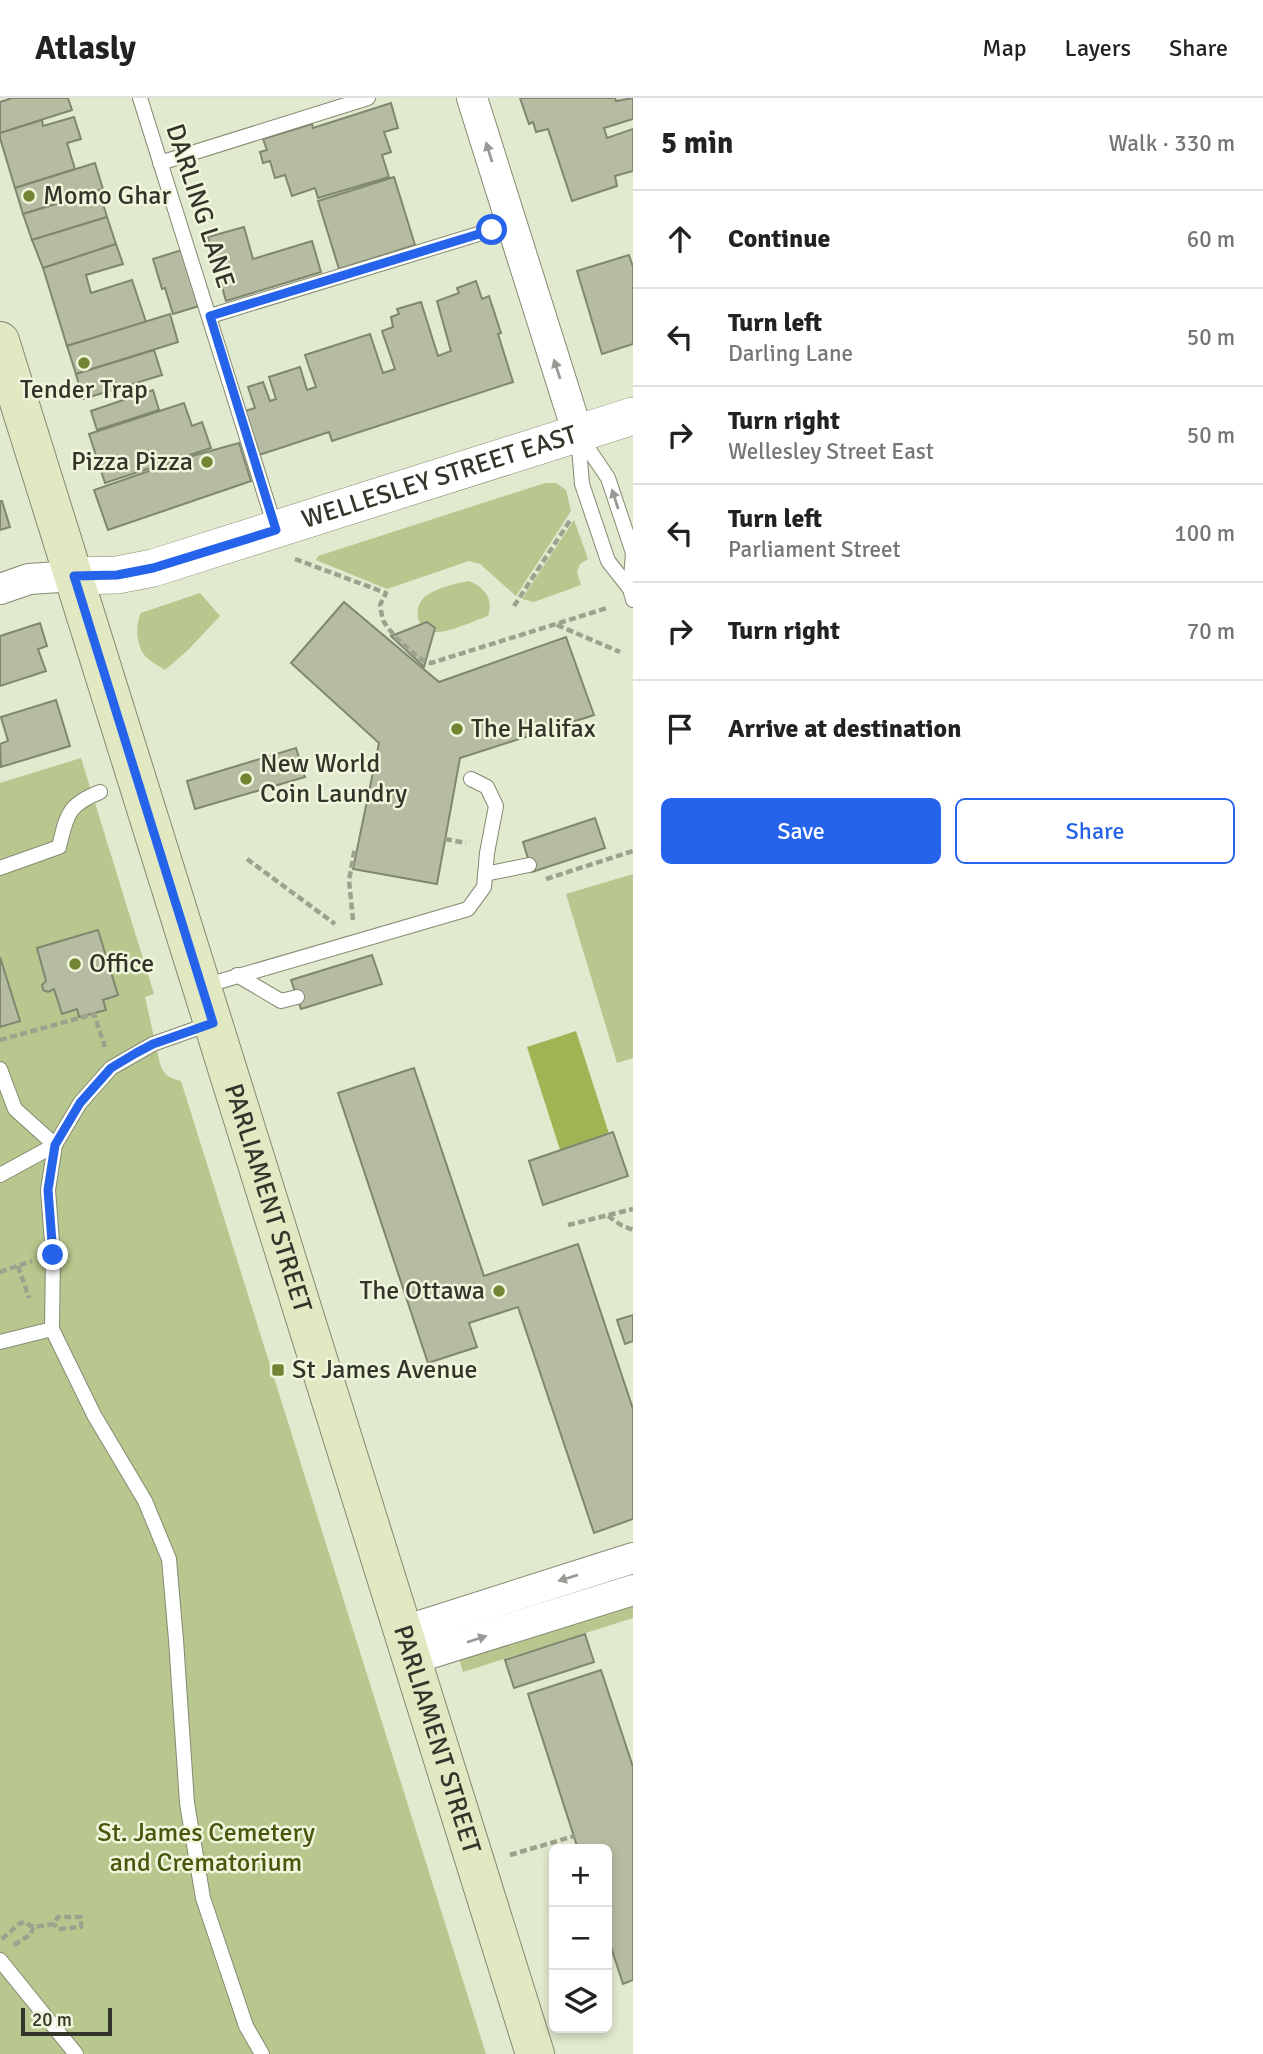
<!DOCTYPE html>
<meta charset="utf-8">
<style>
body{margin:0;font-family:Signika,sans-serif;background:#f2f2f2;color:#222}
.controls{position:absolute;right:21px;bottom:21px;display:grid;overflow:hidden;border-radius:10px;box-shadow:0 4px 10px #0003}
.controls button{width:63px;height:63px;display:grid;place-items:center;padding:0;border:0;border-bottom:2px solid #e0e0e0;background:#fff;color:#222;font:35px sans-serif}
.scale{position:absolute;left:21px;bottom:18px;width:91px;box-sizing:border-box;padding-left:7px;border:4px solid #33352b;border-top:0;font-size:19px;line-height:24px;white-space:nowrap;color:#33352b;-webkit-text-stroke:5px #eff6db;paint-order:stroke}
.stop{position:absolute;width:21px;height:21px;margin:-16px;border:5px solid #2563eb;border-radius:50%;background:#fff}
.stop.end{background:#2563eb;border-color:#fff;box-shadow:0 2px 7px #0008}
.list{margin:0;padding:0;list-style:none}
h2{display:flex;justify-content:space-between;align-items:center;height:91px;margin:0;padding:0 28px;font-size:30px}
h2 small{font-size:23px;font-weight:400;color:#767676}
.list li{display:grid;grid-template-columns:46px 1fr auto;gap:21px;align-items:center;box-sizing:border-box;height:98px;padding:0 28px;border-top:2px solid #e0e0e0}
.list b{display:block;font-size:26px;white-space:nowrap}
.list p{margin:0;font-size:23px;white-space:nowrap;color:#767676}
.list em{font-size:23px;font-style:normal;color:#767676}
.actions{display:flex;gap:14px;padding:21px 28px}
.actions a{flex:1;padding:16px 0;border:2px solid #2563eb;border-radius:10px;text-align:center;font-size:24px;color:#2563eb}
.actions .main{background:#2563eb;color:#fff}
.icon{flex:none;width:38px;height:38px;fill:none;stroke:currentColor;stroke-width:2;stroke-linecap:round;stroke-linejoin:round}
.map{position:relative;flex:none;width:633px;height:1956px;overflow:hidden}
header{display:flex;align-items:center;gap:42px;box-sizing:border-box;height:98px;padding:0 35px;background:#fff;border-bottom:2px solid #e0e0e0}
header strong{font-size:33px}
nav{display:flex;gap:38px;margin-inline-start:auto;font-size:24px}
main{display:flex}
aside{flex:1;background:#fff}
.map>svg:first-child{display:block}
</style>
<header>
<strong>Atlasly</strong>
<nav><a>Map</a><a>Layers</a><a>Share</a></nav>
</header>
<main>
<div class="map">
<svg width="633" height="1956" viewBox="0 0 633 1956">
<rect width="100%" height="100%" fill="#e1e9ce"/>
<!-- green -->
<g fill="#b8c78e">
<path d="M545,385H556L566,392L571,413L516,498L480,466L469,463L387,491L316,462L318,458Z"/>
<path d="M574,422L588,461L580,466L577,474L581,487L534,504L522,501Z"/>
<path d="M469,483C485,490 494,501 488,518C474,523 448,535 435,534C415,533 412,507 427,497C438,490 456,485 469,483Z"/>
<path d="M200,495L220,518L188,552L165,572C159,568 151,564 146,559C136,548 135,528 141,515Z"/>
<path d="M81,660L154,896L145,899L160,966C164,977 169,980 181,983L486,1956H0V685Z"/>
<path d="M633,776V960L617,965L566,796Z"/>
<path d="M633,1502V1520L463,1574L458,1558Z"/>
</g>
<!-- water -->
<path fill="#9fb452" d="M576,933L611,1042L562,1058L527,949Z"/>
<!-- building -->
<g fill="#b5bca2" stroke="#80876f" stroke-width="2">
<path d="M12,0H68L72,12L0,35V4Z"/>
<path d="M520,0H615L616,3L633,0V21L604,30L607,40L633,31V73L615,78L617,88L572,103L548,31L536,34L533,24L529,26Z"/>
<path d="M391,5L398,30L384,34L391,54L382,57L389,79L318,100L315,90L292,98L285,77L275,80L270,63L263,65L260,54L267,52L263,41L312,26L313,30Z"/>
<path d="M74,19L81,41L67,45L75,71L15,90L0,40V35L42,22L43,28Z"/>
<path d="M95,65L103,91L23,116L15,90Z"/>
<path d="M394,79L415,147L339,171L318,103Z"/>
<path d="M99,93L107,119L32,142L23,116Z"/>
<path d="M107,119L116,146L43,170L32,142Z"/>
<path d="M244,129L253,161L312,143L321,174L226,203L208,139Z"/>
<path d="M116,146L123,166L86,177L91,195L132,182L146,224L67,248L43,170Z"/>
<path d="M182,152L199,208L173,216L165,190L162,191L153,161Z"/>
<path d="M629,157L633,169V246L602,256L577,173Z"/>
<path d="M476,183L482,201L489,198L501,235L498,236L513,284L332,343L329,334L259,357L245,313L255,310L248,289L263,284L270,303L276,301L269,279L300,269L307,292L316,289L305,257L370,236L383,275L395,271L382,233L393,229L391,219L399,216L397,211L421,204L438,258L451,253L437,203L459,195L457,190Z"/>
<path d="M170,216L178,244L76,276L67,248Z"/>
<path d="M154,252L162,277L83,301L76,276Z"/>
<path d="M153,292L159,312L97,332L91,313Z"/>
<path d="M184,305L192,328L202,324L211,350L105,385L89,336Z"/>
<path d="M239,345L251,383L108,432L94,392L192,358Z"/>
<path d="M0,403H2L10,429L0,432Z"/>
<path d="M344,504L439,584L566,539L594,617L460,660L437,786L353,771L379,645L291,565Z"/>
<path d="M427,524L435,530L424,569L391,538Z"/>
<path d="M40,525L47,548L38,551L46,573L0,588V538Z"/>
<path d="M56,602L70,648L1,669L0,646L8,643L1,619Z"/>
<path d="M296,650L305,679L195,711L187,683Z"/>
<path d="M595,720L605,750L532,774L523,744Z"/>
<path d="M98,832L118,897L103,902L106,912L79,919L77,911L62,916L54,891L48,894L43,892L42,887L46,883L37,850Z"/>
<path d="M372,857L382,886L301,911L291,882Z"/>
<path d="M0,859L20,923L0,929Z"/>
<path d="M414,970L484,1178L578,1146L633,1311V1421L594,1435L518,1209L469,1225L477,1249L428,1265L338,995Z"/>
<path d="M613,1034L628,1078L543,1107L529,1063Z"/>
<path d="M633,1217V1243L625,1246L617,1222Z"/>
<path d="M585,1536L594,1564L514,1590L505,1562Z"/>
<path d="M601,1572L633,1669V1882L623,1886L607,1837V1751H578L528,1596Z"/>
</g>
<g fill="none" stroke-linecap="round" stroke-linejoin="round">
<defs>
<g id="service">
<path d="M140,0L275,429"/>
<path d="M160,65L368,0"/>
<path d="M210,218L511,126"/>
<path d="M578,337L582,386L608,463L630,491L633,502"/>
<path d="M579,337L608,380L633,455L630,491"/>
<path d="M0,770L59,749C67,717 67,707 100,694"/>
<path d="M485,776L529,767"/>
<path d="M237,877L281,903L297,899"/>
<path d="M204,888L468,811L484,789L487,755L496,708L487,689L471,681"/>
<path d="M212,925L153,946L111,970L80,1005L55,1047L48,1092L53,1157L52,1231L94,1317L145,1403L169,1461L176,1542L187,1705L203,1800L246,1928L262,1956"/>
<path d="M0,971L15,1011L55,1047"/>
<path d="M0,1077L55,1047"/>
<path d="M0,1244L52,1231"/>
<path d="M0,1862L76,1956"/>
</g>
<g id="minor">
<path d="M472,0L578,336"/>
<path d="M0,491L29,481L74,478"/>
<path d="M404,1533L633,1460"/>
<path d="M412,1561L633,1492"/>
</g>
<g id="tertiary">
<path id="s1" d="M74,478L117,477L153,470L633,318"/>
</g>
<g id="secondary">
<path id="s2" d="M0,243L535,1956"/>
</g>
</defs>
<!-- service casing -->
<use href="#service" stroke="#848a72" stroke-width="16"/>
<!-- minor casing -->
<use href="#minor" stroke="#848a72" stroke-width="32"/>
<!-- tertiary casing -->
<use href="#tertiary" stroke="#848a72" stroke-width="38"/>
<!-- secondary casing -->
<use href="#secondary" stroke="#848a72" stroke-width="40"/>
<!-- path -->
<g stroke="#9ca28d" stroke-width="4.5" stroke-dasharray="7 3.5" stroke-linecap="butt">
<path d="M295,461L386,495L380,507C381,513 382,519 384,524C391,536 418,563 431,565L607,510"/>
<path d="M514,508L571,421"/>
<path d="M557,527L620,554"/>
<path d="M445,741L466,745"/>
<path d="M247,761L335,826"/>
<path d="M546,781L633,753"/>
<path d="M353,822L349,782L355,750"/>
<path d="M0,942L94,916L105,949"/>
<path d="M608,1118L621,1127L633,1132"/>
<path d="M568,1127L633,1111"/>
<path d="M18,1168L29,1200"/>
<path d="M0,1174L32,1163"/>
<path d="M510,1757L574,1738"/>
<path d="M2,1841L19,1826L24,1824L33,1829"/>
<path d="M14,1847L31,1836L33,1829L54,1826L58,1819H81V1829L58,1831L54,1826"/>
</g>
<!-- service -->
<use href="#service" stroke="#fff" stroke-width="14"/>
<!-- minor -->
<use href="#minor" stroke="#fff" stroke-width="30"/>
<!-- tertiary -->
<use href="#tertiary" stroke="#fff" stroke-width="37"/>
<!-- secondary -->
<use href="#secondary" stroke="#e1e8c2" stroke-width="38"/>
</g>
<!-- one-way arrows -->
<defs><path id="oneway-solid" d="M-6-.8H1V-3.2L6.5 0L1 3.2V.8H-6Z" transform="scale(1.75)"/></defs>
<g fill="#999a95">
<use href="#oneway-solid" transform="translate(489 54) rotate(-107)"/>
<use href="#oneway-solid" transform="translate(557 271) rotate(-108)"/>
<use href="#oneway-solid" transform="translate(615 401) rotate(-108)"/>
<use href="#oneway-solid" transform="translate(568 1480) rotate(163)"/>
<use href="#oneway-solid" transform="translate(477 1541) rotate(-18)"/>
</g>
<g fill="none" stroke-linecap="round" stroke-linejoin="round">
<!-- route -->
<path stroke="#2563eb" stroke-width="9" d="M53,1157L48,1092L55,1047L80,1005L111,970L136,955L153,946L213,925L74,478L117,477L153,470L276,432L210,218L492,132"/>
</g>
<!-- markers -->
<g fill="#738433" stroke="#eff6db" stroke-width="2.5">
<circle cx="29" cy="98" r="7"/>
<circle cx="84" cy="265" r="7"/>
<circle cx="207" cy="364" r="7"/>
<circle cx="457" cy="631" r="7"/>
<circle cx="246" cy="681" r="7"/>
<circle cx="75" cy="866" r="7"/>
<circle cx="499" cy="1193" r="7"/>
<rect x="271" y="1265" width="14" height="14" rx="3.5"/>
</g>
<g text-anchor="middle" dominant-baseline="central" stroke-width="5" stroke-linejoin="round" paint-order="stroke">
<!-- poi labels -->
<g font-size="26" fill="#33352b" stroke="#eff6db" text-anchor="start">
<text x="43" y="98">Momo Ghar</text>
<text x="84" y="292" text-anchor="middle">Tender Trap</text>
<text x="193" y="364" text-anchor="end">Pizza Pizza</text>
<text x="471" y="631">The Halifax</text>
<text x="260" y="666">New World<tspan x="260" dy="30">Coin Laundry</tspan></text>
<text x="89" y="866">Office</text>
<text x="485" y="1193" text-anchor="end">The Ottawa</text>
<text x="292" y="1272">St James Avenue</text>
</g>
<!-- street labels -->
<g font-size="26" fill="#33352b" stroke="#eff6db">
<text transform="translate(200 108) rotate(72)">DARLING LANE</text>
<text stroke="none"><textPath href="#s1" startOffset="380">WELLESLEY STREET EAST</textPath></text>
<text stroke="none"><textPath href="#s2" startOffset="898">PARLIAMENT STREET</textPath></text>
<text stroke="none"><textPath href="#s2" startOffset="1465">PARLIAMENT STREET</textPath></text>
</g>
<!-- park labels -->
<g font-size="26" fill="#49560d" stroke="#eff6db">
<text x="206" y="1735">St. James Cemetery<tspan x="206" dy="30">and Crematorium</tspan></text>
</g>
</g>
</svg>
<div class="controls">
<button>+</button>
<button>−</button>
<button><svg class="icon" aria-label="layers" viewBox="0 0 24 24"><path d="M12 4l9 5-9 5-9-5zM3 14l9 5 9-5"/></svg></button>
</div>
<div class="scale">20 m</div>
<div class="stop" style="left:492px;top:132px"></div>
<div class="stop end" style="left:53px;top:1157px"></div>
</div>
<aside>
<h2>5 min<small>Walk · 330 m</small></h2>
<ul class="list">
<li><svg class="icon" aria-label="ahead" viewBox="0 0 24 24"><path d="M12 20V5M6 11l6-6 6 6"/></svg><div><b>Continue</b></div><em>60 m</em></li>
<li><svg class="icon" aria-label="left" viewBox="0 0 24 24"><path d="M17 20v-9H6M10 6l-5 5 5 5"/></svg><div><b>Turn left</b><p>Darling Lane</p></div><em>50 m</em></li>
<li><svg class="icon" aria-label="right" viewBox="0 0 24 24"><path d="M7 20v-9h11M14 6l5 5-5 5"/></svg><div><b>Turn right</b><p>Wellesley Street East</p></div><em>50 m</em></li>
<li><svg class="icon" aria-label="left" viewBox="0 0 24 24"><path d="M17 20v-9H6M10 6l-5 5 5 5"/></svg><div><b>Turn left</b><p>Parliament Street</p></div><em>100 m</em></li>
<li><svg class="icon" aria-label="right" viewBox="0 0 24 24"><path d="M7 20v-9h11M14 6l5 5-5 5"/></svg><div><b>Turn right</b></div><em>70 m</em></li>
<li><svg class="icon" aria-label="arrive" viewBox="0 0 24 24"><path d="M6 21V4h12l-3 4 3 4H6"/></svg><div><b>Arrive at destination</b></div></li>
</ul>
<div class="actions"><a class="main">Save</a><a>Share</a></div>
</aside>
</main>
